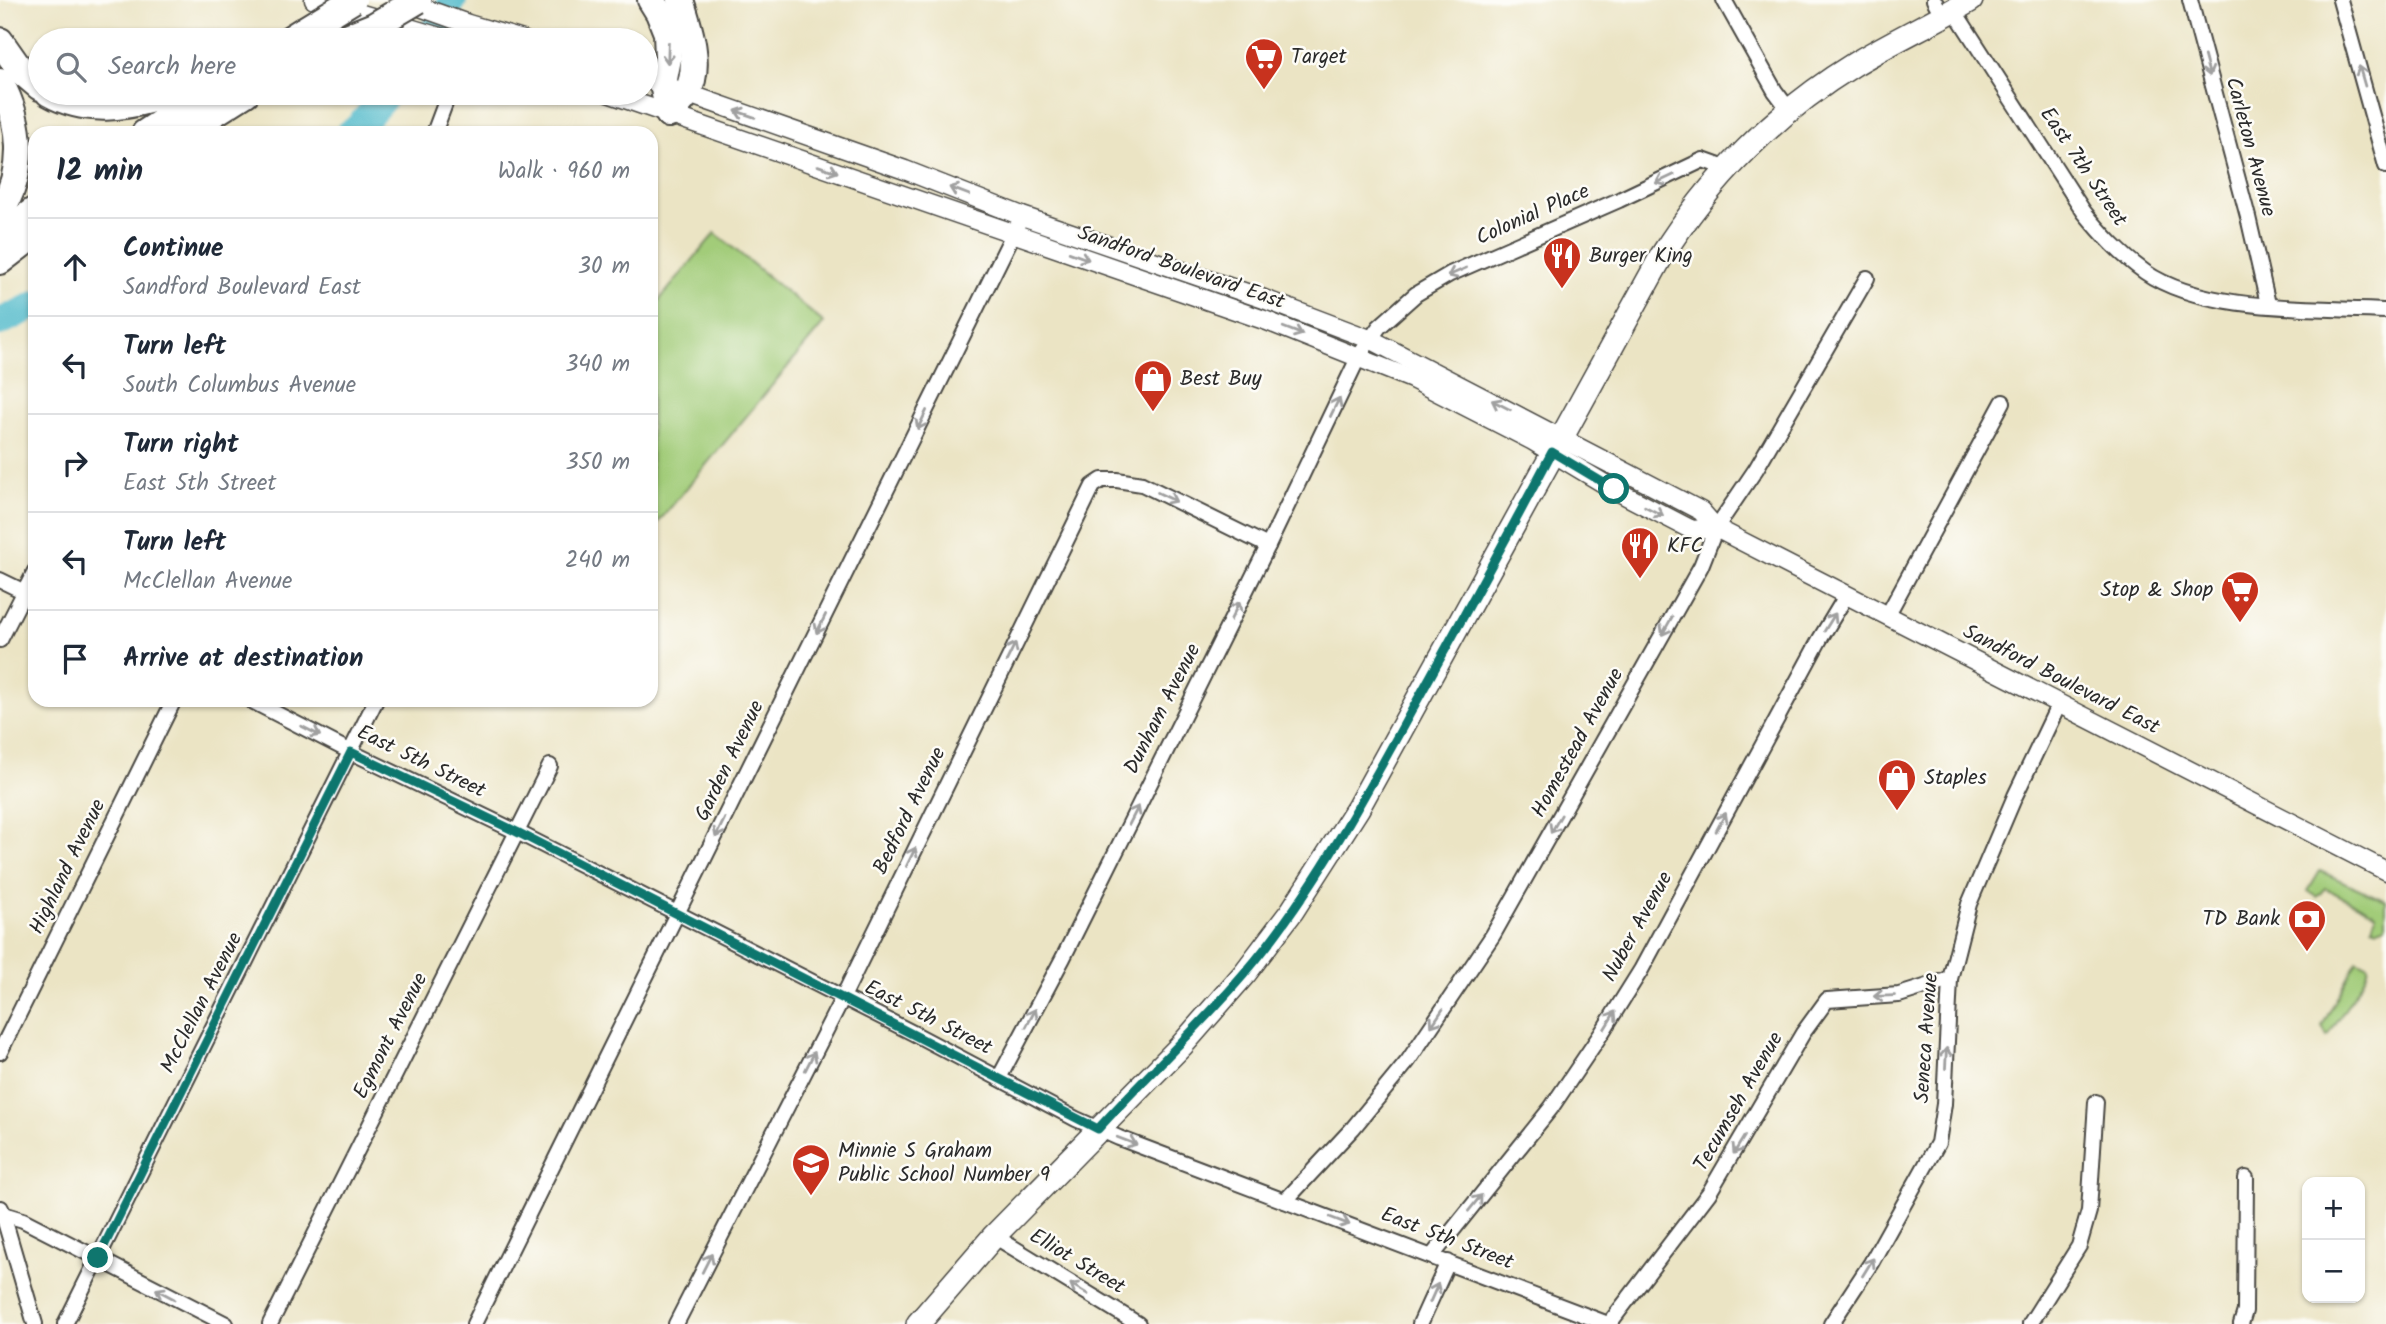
<!DOCTYPE html>
<meta charset="utf-8">
<style>
body{margin:0;font-family:Kalam,sans-serif;background:#f6f6f7;color:#1f2937}
.controls{position:absolute;right:21px;bottom:21px;display:grid;overflow:hidden;border-radius:14px;box-shadow:0 2px 5px #0004}
.controls button{width:63px;height:63px;display:grid;place-items:center;padding:0;border:0;border-bottom:2px solid #e0e1e3;background:#fff;color:#1f2937;font:35px sans-serif}
.stop{position:absolute;width:21px;height:21px;margin:-16px;border:5px solid #0f766e;border-radius:50%;background:#fff}
.stop.end{background:#0f766e;border-color:#fff;box-shadow:0 2px 7px #0008}
.list{margin:0;padding:0;list-style:none}
h2{display:flex;justify-content:space-between;align-items:center;height:91px;margin:0;padding:0 28px;font-size:30px}
h2 small{font-size:23px;font-weight:400;color:#747a83}
.list li{display:grid;grid-template-columns:46px 1fr auto;gap:21px;align-items:center;box-sizing:border-box;height:98px;padding:0 28px;border-top:2px solid #e0e1e3}
.list b{display:block;font-size:26px;white-space:nowrap}
.list p{margin:0;font-size:23px;white-space:nowrap;color:#747a83}
.list em{font-size:23px;font-style:normal;color:#747a83}
.icon{flex:none;width:38px;height:38px;fill:none;stroke:currentColor;stroke-width:2;stroke-linecap:round;stroke-linejoin:round}
.map{position:relative;flex:none;width:2386px;height:1324px;overflow:hidden}
.search{position:absolute;background:#fff;box-shadow:0 2px 5px #0004;left:28px;top:28px;width:630px;height:77px;display:flex;align-items:center;gap:18px;box-sizing:border-box;padding:0 24px;border-radius:38px;color:#747a83;font-size:26px}
.panel{position:absolute;background:#fff;box-shadow:0 2px 5px #0004;left:28px;top:126px;width:630px;height:581px;border-radius:21px}
.map>svg:first-child{display:block}
</style>
<div class="map">
<svg width="2386" height="1324" viewBox="0 0 2386 1324">
<rect width="100%" height="100%" fill="#fdfcf7"/>
<filter id="ink" filterUnits="userSpaceOnUse"><feTurbulence type="fractalNoise" baseFrequency=".0143" numOctaves="2"/><feDisplacementMap in="SourceGraphic" scale="14" xChannelSelector="R" yChannelSelector="G"/><feConvolveMatrix kernelMatrix="1 2 1 2 8 2 1 2 1" color-interpolation-filters="sRGB"/></filter>
<filter id="wash" filterUnits="userSpaceOnUse"><feTurbulence type="fractalNoise" baseFrequency=".00686" numOctaves="4" result="noise"/><feDisplacementMap in="SourceGraphic" scale="28" xChannelSelector="R" yChannelSelector="G"/><feGaussianBlur stdDeviation="1.57" result="paint"/><feColorMatrix in="noise" values="0 0 0 0 0 0 0 0 0 0 0 0 0 0 0 0 0 1.4 0 .05"/><feComposite in="paint" operator="in"/></filter>
<g filter="url(#wash)">
<rect width="100%" height="100%" fill="#ebe4c4"/>
<!-- green -->
<g fill="#a2cc79" stroke="#667c52" stroke-width="2">
<path d="M715,233L824,323L656,525L651,521V310Z"/>
<path d="M2320,871L2386,901V926L2378,929L2372,927L2376,914L2325,888L2317,897L2308,891Z"/>
<path d="M2357,960L2369,966C2369,977 2336,1020 2329,1035L2327,1036L2322,1026Z"/>
</g>
<g fill="none" stroke-linecap="round" stroke-linejoin="round">
<!-- river -->
<g stroke="#4cb8c9" stroke-width="28">
<path d="M428,40L453,0"/>
<path d="M350,133L356,130L388,93"/>
<path d="M0,322L35,305"/>
</g>
</g>
</g>
<g filter="url(#ink)">
<g fill="none" stroke-linecap="round" stroke-linejoin="round">
<defs>
<g id="minor">
<path d="M1724,0L1775,91L1790,111"/>
<path d="M1934,0L1942,15"/>
<path d="M2190,0L2248,217L2268,304"/>
<path d="M2340,0L2386,166"/>
<path d="M1954,10L2084,212C2103,235 2121,255 2145,272C2204,313 2315,307 2386,311"/>
<path d="M434,133L449,93"/>
<path d="M0,580L35,597"/>
<path d="M1887,616L2003,402"/>
<path d="M0,640L35,571"/>
<path d="M250,700L351,752L517,832L913,1033L1076,1119L1119,1138L1608,1324"/>
<path d="M0,1052L174,700"/>
<path d="M999,1078L1063,958L1268,546L1359,356L1379,327L1416,294L1450,274L1619,200L1703,160L1728,169"/>
<path d="M1285,1201L1353,1128L1408,1061L1493,935L1701,566L1716,528L1756,469L1867,278"/>
<path d="M1,1208L35,1324"/>
<path d="M0,1213L23,1220L226,1324"/>
<path d="M994,1236L1138,1324"/>
<path d="M1432,1256L1551,1108L1601,1034L1641,970L1820,639L1846,596"/>
<path d="M65,1324L376,700"/>
<path d="M270,1324L550,766"/>
<path d="M474,1324L1018,224"/>
<path d="M676,1324L843,997L1093,486L1102,480H1117L1142,484L1268,546"/>
<path d="M1420,1324L1448,1262"/>
<path d="M1609,1324L1709,1193L1803,1033L1827,1000L1899,995L1950,979"/>
<path d="M1831,1324L1871,1263L1938,1143L1944,1104L1950,979L1969,904L2015,796L2059,704"/>
<path d="M2030,1324L2079,1246L2089,1211L2096,1102"/>
<path d="M2241,1324L2245,1311L2246,1178"/>
</g>
<g id="tertiary">
<path d="M314,0L450,40"/>
<path d="M406,2L468,24L523,40"/>
<path d="M646,79L905,170L1022,216L1264,299L1372,340L1701,511L1716,528L2386,871"/>
<path d="M608,93L1267,321L1412,379L1533,441L1613,489L1692,530L1716,528"/>
</g>
<path id="primary" d="M918,1324L994,1236L1182,1045L1245,973L1292,911L1358,808L1661,257C1709,180 1775,113 1853,65C1891,42 1932,23 1971,0"/>
<g id="motorway">
<path d="M651,0L659,13L667,33L668,58L663,84L669,114"/>
<path d="M288,40L304,30"/>
<path d="M0,41L21,71L40,87"/>
<path d="M0,82C22,123 26,171 0,212"/>
<path d="M49,93C88,115 131,107 172,93"/>
<path d="M669,114C675,108 683,101 687,93C702,66 689,27 680,0"/>
<path d="M145,133L206,93"/>
<path d="M183,133L246,93"/>
<path d="M0,236L35,210"/>
<path d="M0,261L35,234"/>
</g>
</defs>
<!-- minor casing -->
<use href="#minor" stroke="#484742" stroke-width="18"/>
<!-- tertiary casing -->
<use href="#tertiary" stroke="#484742" stroke-width="21"/>
<!-- primary casing -->
<use href="#primary" stroke="#484742" stroke-width="26"/>
<!-- motorway casing -->
<use href="#motorway" stroke="#484742" stroke-width="30"/>
<!-- minor -->
<use href="#minor" stroke="#fff" stroke-width="14"/>
<!-- tertiary -->
<use href="#tertiary" stroke="#fff" stroke-width="18"/>
<!-- primary -->
<use href="#primary" stroke="#fff" stroke-width="23"/>
<!-- motorway -->
<use href="#motorway" stroke="#fff" stroke-width="26"/>
<defs>
<g id="motorway-bridge">
<path d="M304,30L353,0"/>
<path d="M339,40L374,26L418,0"/>
</g>
</defs>
<!-- motorway-bridge casing -->
<use href="#motorway-bridge" stroke="#484742" stroke-width="30" stroke-linecap="butt"/>
<!-- motorway-bridge -->
<use href="#motorway-bridge" stroke="#fff" stroke-width="26"/>
</g>
<!-- one-way arrows -->
<defs><path id="oneway-shaft" d="M-6 0H5M1.5-3L5.5 0L1.5 3" fill="none" stroke-width="1.6" stroke-linecap="round" stroke-linejoin="round" transform="scale(1.75)"/></defs>
<g stroke="#a0a0a0">
<use href="#oneway-shaft" transform="translate(668 53) rotate(92)"/>
<use href="#oneway-shaft" transform="translate(2207 66) rotate(75)"/>
<use href="#oneway-shaft" transform="translate(2362 76) rotate(-106)"/>
<use href="#oneway-shaft" transform="translate(745 114) rotate(-161)"/>
<use href="#oneway-shaft" transform="translate(828 169) rotate(19)"/>
<use href="#oneway-shaft" transform="translate(1665 179) rotate(155)"/>
<use href="#oneway-shaft" transform="translate(959 191) rotate(-159)"/>
<use href="#oneway-shaft" transform="translate(1079 256) rotate(20)"/>
<use href="#oneway-shaft" transform="translate(1457 272) rotate(156)"/>
<use href="#oneway-shaft" transform="translate(1293 331) rotate(21)"/>
<use href="#oneway-shaft" transform="translate(1501 405) rotate(-153)"/>
<use href="#oneway-shaft" transform="translate(1335 407) rotate(-64)"/>
<use href="#oneway-shaft" transform="translate(922 420) rotate(116)"/>
<use href="#oneway-shaft" transform="translate(1167 497) rotate(26)"/>
<use href="#oneway-shaft" transform="translate(1654 511) rotate(27)"/>
<use href="#oneway-shaft" transform="translate(1235 611) rotate(-63)"/>
<use href="#oneway-shaft" transform="translate(1830 622) rotate(-58)"/>
<use href="#oneway-shaft" transform="translate(821 624) rotate(116)"/>
<use href="#oneway-shaft" transform="translate(1667 626) rotate(119)"/>
<use href="#oneway-shaft" transform="translate(1011 652) rotate(-64)"/>
<use href="#oneway-shaft" transform="translate(311 731) rotate(27)"/>
<use href="#oneway-shaft" transform="translate(1134 815) rotate(-63)"/>
<use href="#oneway-shaft" transform="translate(1721 822) rotate(-62)"/>
<use href="#oneway-shaft" transform="translate(1556 824) rotate(120)"/>
<use href="#oneway-shaft" transform="translate(720 828) rotate(116)"/>
<use href="#oneway-shaft" transform="translate(911 857) rotate(-64)"/>
<use href="#oneway-shaft" transform="translate(1884 996) rotate(178)"/>
<use href="#oneway-shaft" transform="translate(1031 1018) rotate(-62)"/>
<use href="#oneway-shaft" transform="translate(1437 1018) rotate(124)"/>
<use href="#oneway-shaft" transform="translate(1610 1020) rotate(-58)"/>
<use href="#oneway-shaft" transform="translate(1946 1058) rotate(-87)"/>
<use href="#oneway-shaft" transform="translate(810 1061) rotate(-63)"/>
<use href="#oneway-shaft" transform="translate(1127 1141) rotate(21)"/>
<use href="#oneway-shaft" transform="translate(1739 1145) rotate(122)"/>
<use href="#oneway-shaft" transform="translate(1475 1203) rotate(-51)"/>
<use href="#oneway-shaft" transform="translate(1340 1221) rotate(21)"/>
<use href="#oneway-shaft" transform="translate(707 1263) rotate(-63)"/>
<use href="#oneway-shaft" transform="translate(1868 1267) rotate(-58)"/>
<use href="#oneway-shaft" transform="translate(1079 1289) rotate(-149)"/>
<use href="#oneway-shaft" transform="translate(1434 1293) rotate(-66)"/>
<use href="#oneway-shaft" transform="translate(165 1294) rotate(-152)"/>
</g>
</g>
<g fill="none" stroke-linecap="round" stroke-linejoin="round" filter="url(#ink)">
<!-- route -->
<path stroke="#0f766e" stroke-width="9" d="M98,1258L351,752L517,832L1098,1129C1154,1067 1216,1012 1267,946C1324,872 1368,790 1413,708C1460,623 1507,538 1552,452L1614,489"/>
</g>
<!-- icons -->
<defs>
<symbol id="supermarket-pin" viewBox="-11 -11 22 30"><path d="M0 17L-7.5 6A9.5 9.5 0 1 1 7.5 6Z" fill="#c8321e" stroke="#fdfcf7"/><path d="M-6-5.5h2.5l.6 2H6L4.5 2H-2.5L-4.4-4H-6ZM-1.5 3.2a1.3 1.3 0 1 0 .1 0ZM3 3.2a1.3 1.3 0 1 0 .1 0Z" fill="#fff"/></symbol>
<symbol id="restaurant-pin" viewBox="-11 -11 22 30"><path d="M0 17L-7.5 6A9.5 9.5 0 1 1 7.5 6Z" fill="#c8321e" stroke="#fdfcf7"/><path d="M-5-6h1v4h1v-4h1v4h1v-4h1v5L-1.5 .5V6h-2V.5L-5-1ZM5-6V6H3V1.5H1.5Q1.5-4 5-6Z" fill="#fff"/></symbol>
<symbol id="shop-pin" viewBox="-11 -11 22 30"><path d="M0 17L-7.5 6A9.5 9.5 0 1 1 7.5 6Z" fill="#c8321e" stroke="#fdfcf7"/><path d="M-5-2.5h2.3a2.7 3.5 0 0 1 5.4 0H5L5.5 6h-11ZM-1.5-2.5h3a1.5 2.3 0 0 0-3 0Z" fill="#fff"/></symbol>
<symbol id="bank-pin" viewBox="-11 -11 22 30"><path d="M0 17L-7.5 6A9.5 9.5 0 1 1 7.5 6Z" fill="#c8321e" stroke="#fdfcf7"/><path d="M-6-4H6V4H-6ZM0-2.3a2.3 2.3 0 1 0 0 4.6a2.3 2.3 0 1 0 0-4.6Z" fill="#fff"/></symbol>
<symbol id="school-pin" viewBox="-11 -11 22 30"><path d="M0 17L-7.5 6A9.5 9.5 0 1 1 7.5 6Z" fill="#c8321e" stroke="#fdfcf7"/><path d="M0-5L7-2L0 1L-7-2ZM-4 1L0 2.5L4 1V4Q0 6-4 4Z" fill="#fff"/></symbol>
</defs>
<g fill-rule="evenodd">
<use href="#supermarket-pin" x="1242" y="35" width="44" height="60"/>
<use href="#restaurant-pin" x="1540" y="234" width="44" height="60"/>
<use href="#shop-pin" x="1131" y="357" width="44" height="60"/>
<use href="#restaurant-pin" x="1618" y="524" width="44" height="60"/>
<use href="#supermarket-pin" x="2218" y="568" width="44" height="60"/>
<use href="#shop-pin" x="1875" y="756" width="44" height="60"/>
<use href="#bank-pin" x="2285" y="897" width="44" height="60"/>
<use href="#school-pin" x="789" y="1141" width="44" height="60"/>
</g>
<g text-anchor="middle" dominant-baseline="central" stroke-width="5" stroke-linejoin="round" paint-order="stroke">
<!-- poi labels -->
<g font-size="21" fill="#2b2b2b" stroke="#fdfcf7" text-anchor="start">
<text x="1291" y="57">Target</text>
<text x="1589" y="256">Burger King</text>
<text x="1180" y="379">Best Buy</text>
<text x="1667" y="546">KFC</text>
<text x="2213" y="590" text-anchor="end">Stop &amp; Shop</text>
<text x="1924" y="778">Staples</text>
<text x="2280" y="919" text-anchor="end">TD Bank</text>
<text x="838" y="1151">Minnie S Graham<tspan x="838" dy="24">Public School Number 9</tspan></text>
</g>
<!-- street labels -->
<g font-size="21" fill="#2b2b2b" stroke="#fdfcf7">
<text transform="translate(2250 147) rotate(75)">Carleton Avenue</text>
<text transform="translate(2083 167) rotate(56)">East 7th Street</text>
<text transform="translate(1533 215) rotate(-24)">Colonial Place</text>
<text transform="translate(1181 268) rotate(19)">Sandford Boulevard East</text>
<text transform="translate(2061 680) rotate(27)">Sandford Boulevard East</text>
<text transform="translate(1163 709) rotate(-63)">Dunham Avenue</text>
<text transform="translate(1578 743) rotate(-61)">Homestead Avenue</text>
<text transform="translate(730 761) rotate(-64)">Garden Avenue</text>
<text transform="translate(421 762) rotate(26)">East 5th Street</text>
<text transform="translate(910 811) rotate(-64)">Bedford Avenue</text>
<text transform="translate(68 867) rotate(-64)">Highland Avenue</text>
<text transform="translate(1638 927) rotate(-61)">Nuber Avenue</text>
<text transform="translate(202 1003) rotate(-63)">McClellan Avenue</text>
<text transform="translate(928 1018) rotate(27)">East 5th Street</text>
<text transform="translate(391 1036) rotate(-63)">Egmont Avenue</text>
<text transform="translate(1927 1038) rotate(-86)">Seneca Avenue</text>
<text transform="translate(1739 1102) rotate(-60)">Tecumseh Avenue</text>
<text transform="translate(1447 1239) rotate(21)">East 5th Street</text>
<text transform="translate(1077 1262) rotate(31)">Elliot Street</text>
</g>
</g>
</svg>
<div class="controls">
<button>+</button>
<button>−</button>
</div>
<div class="stop" style="left:1614px;top:489px"></div>
<div class="stop end" style="left:98px;top:1258px"></div>
<div class="search"><svg class="icon" aria-label="search" viewBox="0 0 24 24"><circle cx="10" cy="10" r="6"/><path d="M15 15l6 6"/></svg>Search here</div>
<section class="panel">
<h2>12 min<small>Walk · 960 m</small></h2>
<ul class="list">
<li><svg class="icon" aria-label="ahead" viewBox="0 0 24 24"><path d="M12 20V5M6 11l6-6 6 6"/></svg><div><b>Continue</b><p>Sandford Boulevard East</p></div><em>30 m</em></li>
<li><svg class="icon" aria-label="left" viewBox="0 0 24 24"><path d="M17 20v-9H6M10 6l-5 5 5 5"/></svg><div><b>Turn left</b><p>South Columbus Avenue</p></div><em>340 m</em></li>
<li><svg class="icon" aria-label="right" viewBox="0 0 24 24"><path d="M7 20v-9h11M14 6l5 5-5 5"/></svg><div><b>Turn right</b><p>East 5th Street</p></div><em>350 m</em></li>
<li><svg class="icon" aria-label="left" viewBox="0 0 24 24"><path d="M17 20v-9H6M10 6l-5 5 5 5"/></svg><div><b>Turn left</b><p>McClellan Avenue</p></div><em>240 m</em></li>
<li><svg class="icon" aria-label="arrive" viewBox="0 0 24 24"><path d="M6 21V4h12l-3 4 3 4H6"/></svg><div><b>Arrive at destination</b></div></li>
</ul>
</section>
</div>
